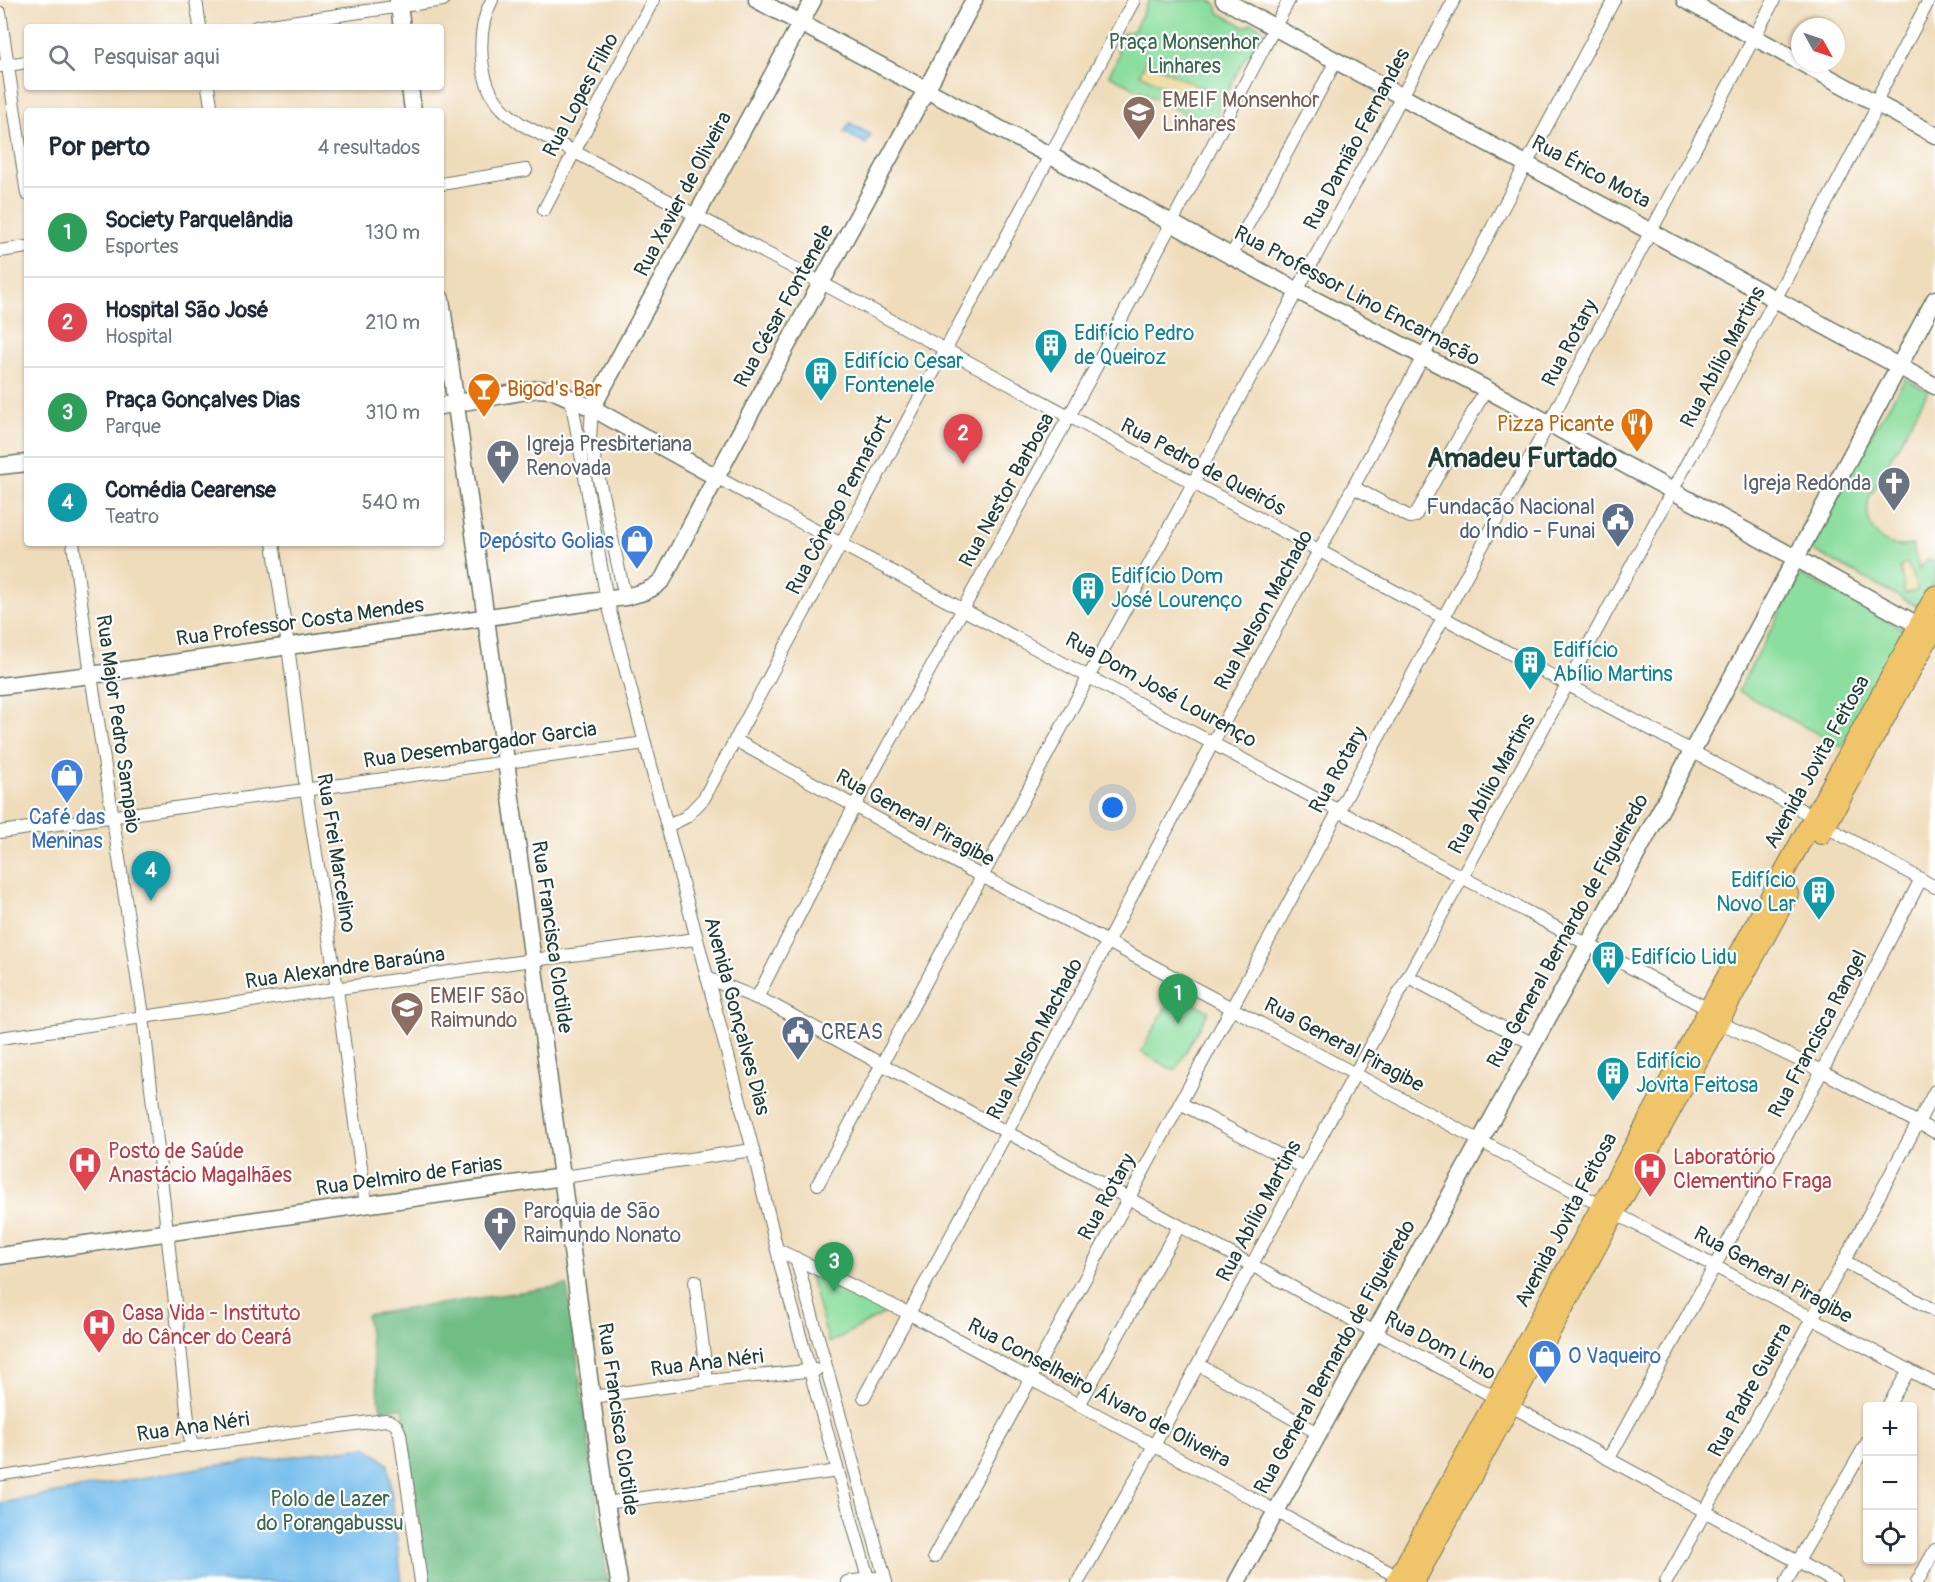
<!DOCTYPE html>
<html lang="pt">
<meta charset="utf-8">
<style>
body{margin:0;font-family:Pangolin,sans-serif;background:#f2f2f3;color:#1f2937}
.controls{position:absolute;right:18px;bottom:18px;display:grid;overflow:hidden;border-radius:6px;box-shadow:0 2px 4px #0004}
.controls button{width:54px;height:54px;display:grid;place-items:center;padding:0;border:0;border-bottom:2px solid #e0e1e3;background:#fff;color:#1f2937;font:30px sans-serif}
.compass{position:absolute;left:1791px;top:18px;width:54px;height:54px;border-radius:50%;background:#fff;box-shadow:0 2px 4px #0004;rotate:130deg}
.you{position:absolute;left:1113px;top:808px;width:21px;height:21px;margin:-15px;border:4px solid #fff;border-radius:50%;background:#1a73e8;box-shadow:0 0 0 9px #1a73e833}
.badge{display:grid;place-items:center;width:39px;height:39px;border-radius:50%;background:#0f766e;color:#fff;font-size:20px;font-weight:700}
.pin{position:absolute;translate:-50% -50px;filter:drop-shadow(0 2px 3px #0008)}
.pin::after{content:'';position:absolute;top:32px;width:21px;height:18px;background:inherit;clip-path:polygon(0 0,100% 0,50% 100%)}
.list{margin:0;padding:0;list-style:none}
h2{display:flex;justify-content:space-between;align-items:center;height:78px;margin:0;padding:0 24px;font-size:26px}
h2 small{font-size:20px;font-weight:400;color:#747a83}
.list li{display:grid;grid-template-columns:39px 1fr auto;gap:18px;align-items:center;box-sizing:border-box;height:90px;padding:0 24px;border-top:2px solid #e0e1e3}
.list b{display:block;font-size:22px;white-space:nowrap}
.list p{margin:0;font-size:20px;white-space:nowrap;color:#747a83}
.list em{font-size:20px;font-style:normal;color:#747a83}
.icon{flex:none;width:33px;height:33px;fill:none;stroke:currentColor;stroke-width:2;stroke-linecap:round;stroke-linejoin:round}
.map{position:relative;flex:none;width:1935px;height:1582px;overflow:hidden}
.search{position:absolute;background:#fff;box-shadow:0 2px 4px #0004;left:24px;top:24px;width:420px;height:66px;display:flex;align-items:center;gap:15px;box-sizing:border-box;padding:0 21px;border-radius:6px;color:#747a83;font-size:22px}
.panel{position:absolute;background:#fff;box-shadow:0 2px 4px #0004;left:24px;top:108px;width:420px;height:438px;border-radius:6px}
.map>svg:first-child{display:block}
</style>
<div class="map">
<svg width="1935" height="1582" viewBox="0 0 1935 1582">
<rect width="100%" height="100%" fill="#fff"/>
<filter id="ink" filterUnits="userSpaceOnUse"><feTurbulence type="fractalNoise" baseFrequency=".0167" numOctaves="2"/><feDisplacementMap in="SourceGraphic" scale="12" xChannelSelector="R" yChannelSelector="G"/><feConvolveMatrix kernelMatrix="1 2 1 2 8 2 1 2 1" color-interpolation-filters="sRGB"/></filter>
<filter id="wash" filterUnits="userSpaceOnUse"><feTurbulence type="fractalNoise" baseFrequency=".008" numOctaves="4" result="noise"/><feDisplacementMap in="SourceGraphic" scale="24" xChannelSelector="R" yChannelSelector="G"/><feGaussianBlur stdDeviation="1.35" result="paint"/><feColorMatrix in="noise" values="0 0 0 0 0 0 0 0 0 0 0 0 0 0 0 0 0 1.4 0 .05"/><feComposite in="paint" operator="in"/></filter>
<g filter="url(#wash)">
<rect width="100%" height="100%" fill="#efdcbb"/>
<!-- green -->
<g fill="#8cde9f" stroke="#568e6a" stroke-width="1.5">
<path d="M1149,0H1209L1216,4L1218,12L1245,27L1253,23L1261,28L1266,34L1257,52L1246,56L1217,111L1221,119L1215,129L1109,75L1119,55L1116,44L1122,34L1134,30Z"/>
<path d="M1905,379L1928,391L1869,498C1862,526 1882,552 1912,545L1919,568L1928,558L1935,562V579L1921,605L1916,606L1809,548L1860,453Z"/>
<path d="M1801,574L1904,629V633L1842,747L1738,691Z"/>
<path d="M1174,992L1209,1011L1175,1071L1141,1052Z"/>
<path d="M813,1269L889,1311L829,1343L809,1273Z"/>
</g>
<!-- forest -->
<path fill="#71bd86" stroke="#487d5d" stroke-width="1.5" d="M567,1285L608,1582H427L403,1408L381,1410L366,1315Z"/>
<!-- sand -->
<g fill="#eeda9e" stroke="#868c69" stroke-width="1.5">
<path d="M1146,61L1207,91L1200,105L1140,74Z"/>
<path d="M1907,563L1918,590L1905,594L1900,566Z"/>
</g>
<!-- water -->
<g fill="#73bcec" stroke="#497c90" stroke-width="1.5">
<path d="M850,123L871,135L866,144L844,132Z"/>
<path d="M366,1447L388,1464L402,1582H0V1503L204,1467Z"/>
</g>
</g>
<g filter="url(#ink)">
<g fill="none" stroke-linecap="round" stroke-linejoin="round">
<defs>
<path id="pedestrian" d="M0,1476L191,1446"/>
<g id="minor">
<path d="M196,0L200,27"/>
<path d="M492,0C476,30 477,82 502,108C507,114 515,119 521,124L686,210L1814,817"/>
<path d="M0,13L27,194"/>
<path d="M256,27L443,0"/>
<path d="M1,66L27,62"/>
<path d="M208,87L212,111"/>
<path d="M441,184L526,170"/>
<path d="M544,210L653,0"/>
<path d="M0,251L27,247"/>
<path d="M1231,256L1336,61"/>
<path d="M571,398L607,600L753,1150L782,1271L869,1582"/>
<path d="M592,408L590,439L625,597"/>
<path d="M716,477L1710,1010"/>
<path d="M1353,487L1410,517L1415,516L1486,389"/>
<path d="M73,543L91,675L143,1016L191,1446L385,1420C395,1422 397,1425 400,1434L421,1582"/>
<path d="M273,543L288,646L306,789L337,989L366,1205"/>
<path d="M735,740L970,870L1108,942L1935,1384"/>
<path d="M668,826L686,817L704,798L1134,0"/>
<path d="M1825,826L1935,887"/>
<path d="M0,832L645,743"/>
<path d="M1409,977L1533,1044"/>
<path d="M707,978L771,1004L1835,1582"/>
<path d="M757,998L854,807L1089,380L1289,0"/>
<path d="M1719,1022L1822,1071L1935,1132"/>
<path d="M0,1038L525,961L696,939"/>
<path d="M1180,1103L1304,1168"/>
<path d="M563,1177L753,1150"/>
<path d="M818,1184L1089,676L1454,0"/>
<path d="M778,1250L908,1313L1398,1577"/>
<path d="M796,1258L886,1582"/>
<path d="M1844,1261L1935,1311"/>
<path d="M695,1281L707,1381"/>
<path d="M1199,1365L1318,1433"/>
<path d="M592,1397L707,1381L816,1370"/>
<path d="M864,1397L1014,1119L1212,744L1319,551L1614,0"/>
<path d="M1079,1405L1179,1226"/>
<path d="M1888,1406L1909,1370"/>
<path d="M1609,1458L1822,1071L1921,879"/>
<path d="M606,1503L838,1471"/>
<path d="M934,1557L1549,423L1774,0"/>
<path d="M847,1582L875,1578"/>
<path d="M1078,1582C1172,1417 1260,1248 1351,1081C1526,760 1702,439 1873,115L1880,93L1929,0"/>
<path d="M1666,1582L1844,1261L1935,1091"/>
<path d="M1786,1582L1868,1441"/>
<path d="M1917,1582L1935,1550"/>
</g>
<g id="tertiary">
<path d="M398,0L402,27"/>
<path d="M757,0L1051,156L1231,256L1486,389L1929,631"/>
<path d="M1224,0L1935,386"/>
<path d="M1685,0L1800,62"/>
<path d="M1802,63L1935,135"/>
<path d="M410,87L413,111"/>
<path d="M441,299L506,761L606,1503L619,1582"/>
<path d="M441,406L538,389L552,390L592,408L716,477"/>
<path d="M592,408L813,0"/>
<path d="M0,466L27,463"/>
<path d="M0,686L91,675L625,597C641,593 652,591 663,579C763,384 872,194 974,0"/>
<path d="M0,1256L563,1177"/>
<path d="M1237,1582L1588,945L1935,299"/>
</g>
<g id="primary">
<path d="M1821,834L1935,626"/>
<path d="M1396,1582L1935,596"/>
<path d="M1414,1582L1788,894"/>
</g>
</defs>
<!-- pedestrian casing -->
<use href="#pedestrian" stroke="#687563" stroke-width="11"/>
<!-- minor casing -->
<use href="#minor" stroke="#687563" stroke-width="14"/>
<!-- tertiary casing -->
<use href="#tertiary" stroke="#687563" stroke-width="19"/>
<!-- primary casing -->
<use href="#primary" stroke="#687563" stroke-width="22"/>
<!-- pedestrian -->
<use href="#pedestrian" stroke="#fff" stroke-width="9"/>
<!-- minor -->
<use href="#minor" stroke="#fff" stroke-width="12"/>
<!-- tertiary -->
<use href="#tertiary" stroke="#fff" stroke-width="16"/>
<!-- primary -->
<use href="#primary" stroke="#f0c469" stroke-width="20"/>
</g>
</g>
<!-- icons -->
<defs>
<symbol id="school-pin" viewBox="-11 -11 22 30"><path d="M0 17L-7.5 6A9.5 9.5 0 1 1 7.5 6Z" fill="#8d6e63" stroke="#fff"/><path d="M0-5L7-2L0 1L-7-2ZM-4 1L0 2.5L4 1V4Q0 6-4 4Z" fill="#fff"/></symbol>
<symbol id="building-pin" viewBox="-11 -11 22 30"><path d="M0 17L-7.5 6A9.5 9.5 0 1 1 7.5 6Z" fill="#0f9aa8" stroke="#fff"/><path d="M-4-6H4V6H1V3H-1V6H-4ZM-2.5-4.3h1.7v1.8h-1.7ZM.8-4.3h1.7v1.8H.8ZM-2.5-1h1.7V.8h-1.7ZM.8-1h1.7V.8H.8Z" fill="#fff"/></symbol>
<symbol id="bar-pin" viewBox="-11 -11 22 30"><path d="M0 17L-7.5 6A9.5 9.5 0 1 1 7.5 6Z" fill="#e8710a" stroke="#fff"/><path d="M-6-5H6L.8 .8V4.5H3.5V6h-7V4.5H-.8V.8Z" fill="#fff"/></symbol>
<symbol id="restaurant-pin" viewBox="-11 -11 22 30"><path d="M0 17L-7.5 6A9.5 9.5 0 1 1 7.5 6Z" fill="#e8710a" stroke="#fff"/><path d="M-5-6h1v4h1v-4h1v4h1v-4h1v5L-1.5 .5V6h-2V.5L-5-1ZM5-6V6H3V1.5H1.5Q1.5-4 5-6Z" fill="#fff"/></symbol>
<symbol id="church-pin" viewBox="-11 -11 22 30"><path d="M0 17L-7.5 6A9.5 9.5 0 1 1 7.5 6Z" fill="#6b7280" stroke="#fff"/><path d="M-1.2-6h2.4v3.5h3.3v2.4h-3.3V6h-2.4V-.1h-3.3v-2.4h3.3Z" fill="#fff"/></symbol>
<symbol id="civic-pin" viewBox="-11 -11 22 30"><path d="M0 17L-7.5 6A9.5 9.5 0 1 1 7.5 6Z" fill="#5c6f8a" stroke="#fff"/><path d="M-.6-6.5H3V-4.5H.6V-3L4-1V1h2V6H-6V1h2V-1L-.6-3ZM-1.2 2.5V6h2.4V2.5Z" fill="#fff"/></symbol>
<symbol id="shop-pin" viewBox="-11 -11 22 30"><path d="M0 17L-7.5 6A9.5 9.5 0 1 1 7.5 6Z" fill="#3f7fe0" stroke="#fff"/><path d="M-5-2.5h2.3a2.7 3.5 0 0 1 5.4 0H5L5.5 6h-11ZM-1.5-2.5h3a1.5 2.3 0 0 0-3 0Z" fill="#fff"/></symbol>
<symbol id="hospital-pin" viewBox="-11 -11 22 30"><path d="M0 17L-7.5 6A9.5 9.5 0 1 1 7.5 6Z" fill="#e0444e" stroke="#fff"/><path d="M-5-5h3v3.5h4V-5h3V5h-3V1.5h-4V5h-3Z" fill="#fff"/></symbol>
</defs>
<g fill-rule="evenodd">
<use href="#school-pin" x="1120" y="93" width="38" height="52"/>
<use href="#building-pin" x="1032" y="326" width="38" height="52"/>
<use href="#building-pin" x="802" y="354" width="38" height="52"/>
<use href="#bar-pin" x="465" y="370" width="38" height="52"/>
<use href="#restaurant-pin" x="1618" y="405" width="38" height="52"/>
<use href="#church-pin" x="484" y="437" width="38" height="52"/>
<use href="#church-pin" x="1875" y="464" width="38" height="52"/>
<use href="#civic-pin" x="1599" y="500" width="38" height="52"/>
<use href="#shop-pin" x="618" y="522" width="38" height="52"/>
<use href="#building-pin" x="1069" y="569" width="38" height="52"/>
<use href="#building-pin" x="1511" y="643" width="38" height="52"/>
<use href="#shop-pin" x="48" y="756" width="38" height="52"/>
<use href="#building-pin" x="1800" y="873" width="38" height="52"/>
<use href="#building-pin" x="1589" y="938" width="38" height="52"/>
<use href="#school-pin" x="388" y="989" width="38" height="52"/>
<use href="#civic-pin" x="779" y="1013" width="38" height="52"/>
<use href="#building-pin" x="1594" y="1054" width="38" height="52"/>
<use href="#hospital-pin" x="66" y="1144" width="38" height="52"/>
<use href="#hospital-pin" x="1631" y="1150" width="38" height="52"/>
<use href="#church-pin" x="481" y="1204" width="38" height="52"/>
<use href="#hospital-pin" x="80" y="1306" width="38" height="52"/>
<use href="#shop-pin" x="1526" y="1337" width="38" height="52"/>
</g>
<g text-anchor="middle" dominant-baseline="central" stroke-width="4.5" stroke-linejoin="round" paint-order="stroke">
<!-- park labels -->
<g font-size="21" fill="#3a654f" stroke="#fff">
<text x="1184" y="42">Praça Monsenhor<tspan x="1184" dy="24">Linhares</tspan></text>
<text x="330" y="1499">Polo de Lazer<tspan x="330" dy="24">do Porangabussu</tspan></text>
</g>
<!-- street labels -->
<g font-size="21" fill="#1f3d34" stroke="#fff">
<text transform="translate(581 95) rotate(-62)">Rua Lopes Filho</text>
<text transform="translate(1357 139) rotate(-62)">Rua Damião Fernandes</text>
<text transform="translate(1591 172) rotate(28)">Rua Érico Mota</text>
<text transform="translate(683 194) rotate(-62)">Rua Xavier de Oliveira</text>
<text transform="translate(1357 296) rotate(28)">Rua Professor Lino Encarnação</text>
<text transform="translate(784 306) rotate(-61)">Rua César Fontenele</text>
<text transform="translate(1570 343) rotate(-62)">Rua Rotary</text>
<text transform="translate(1723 357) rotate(-62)">Rua Abílio Martins</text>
<text transform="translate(1203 467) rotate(28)">Rua Pedro de Queirós</text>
<text transform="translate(1007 490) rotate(-61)">Rua Nestor Barbosa</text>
<text transform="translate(839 505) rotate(-62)">Rua Cônego Pennafort</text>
<text transform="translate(1264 610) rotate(-61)">Rua Nelson Machado</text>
<text transform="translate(300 622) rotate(-8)">Rua Professor Costa Mendes</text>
<text transform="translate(1161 690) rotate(29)">Rua Dom José Lourenço</text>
<text transform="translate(118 724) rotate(82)">Rua Major Pedro Sampaio</text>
<text transform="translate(480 745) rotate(-8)">Rua Desembargador Garcia</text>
<text transform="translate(1817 762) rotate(-61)">Avenida Jovita Feitosa</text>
<text transform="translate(1338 770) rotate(-61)">Rua Rotary</text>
<text transform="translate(1492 784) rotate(-61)">Rua Abílio Martins</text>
<text transform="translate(915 818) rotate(29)">Rua General Piragibe</text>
<text transform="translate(336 853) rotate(81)">Rua Frei Marcelino</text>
<text transform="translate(1568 931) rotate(-61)">Rua General Bernardo de Figueiredo</text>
<text transform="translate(552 937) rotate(82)">Rua Francisca Clotilde</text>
<text transform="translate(345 968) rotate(-8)">Rua Alexandre Baraúna</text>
<text transform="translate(737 1016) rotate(75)">Avenida Gonçalves Dias</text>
<text transform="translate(1818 1034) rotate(-62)">Rua Francisca Rangel</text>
<text transform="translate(1035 1039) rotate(-62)">Rua Nelson Machado</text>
<text transform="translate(1344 1045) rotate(28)">Rua General Piragibe</text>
<text transform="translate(409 1176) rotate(-8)">Rua Delmiro de Farias</text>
<text transform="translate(1107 1197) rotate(-61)">Rua Rotary</text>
<text transform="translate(1259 1211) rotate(-62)">Rua Abílio Martins</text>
<text transform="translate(1566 1220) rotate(-62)">Avenida Jovita Feitosa</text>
<text transform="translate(1773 1275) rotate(29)">Rua General Piragibe</text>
<text transform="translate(1440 1346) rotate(28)">Rua Dom Lino</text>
<text transform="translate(1335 1357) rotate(-61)">Rua General Bernardo de Figueiredo</text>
<text transform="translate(707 1363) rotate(-7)">Rua Ana Néri</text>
<text transform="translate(1750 1390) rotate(-61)">Rua Padre Guerra</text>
<text transform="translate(1099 1393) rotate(28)">Rua Conselheiro Álvaro de Oliveira</text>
<text transform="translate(618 1419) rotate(82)">Rua Francisca Clotilde</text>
<text transform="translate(193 1427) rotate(-8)">Rua Ana Néri</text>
</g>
<!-- education labels -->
<g font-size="21" fill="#785e54" stroke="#fff" text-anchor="start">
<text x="1162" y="100">EMEIF Monsenhor<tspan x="1162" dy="24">Linhares</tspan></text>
<text x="430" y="996">EMEIF São<tspan x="430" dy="24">Raimundo</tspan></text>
</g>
<!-- culture labels -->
<g font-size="21" fill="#0d838f" stroke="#fff" text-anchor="start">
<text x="1074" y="333">Edifício Pedro<tspan x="1074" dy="24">de Queiroz</tspan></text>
<text x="844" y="361">Edifício Cesar<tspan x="844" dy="24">Fontenele</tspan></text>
<text x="1111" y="576">Edifício Dom<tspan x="1111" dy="24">José Lourenço</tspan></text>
<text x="1553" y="650">Edifício<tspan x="1553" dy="24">Abílio Martins</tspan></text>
<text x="1796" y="880" text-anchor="end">Edifício<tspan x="1796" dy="24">Novo Lar</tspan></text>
<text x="1631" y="957">Edifício Lidu</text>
<text x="1636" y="1061">Edifício<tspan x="1636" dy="24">Jovita Feitosa</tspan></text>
</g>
<!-- food labels -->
<g font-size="21" fill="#c56008" stroke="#fff" text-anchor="start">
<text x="507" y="389">Bigod's Bar</text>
<text x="1614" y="424" text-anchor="end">Pizza Picante</text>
</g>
<!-- worship labels -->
<g font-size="21" fill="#5b616d" stroke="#fff" text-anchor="start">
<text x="526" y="444">Igreja Presbiteriana<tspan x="526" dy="24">Renovada</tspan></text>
<text x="1871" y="483" text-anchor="end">Igreja Redonda</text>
<text x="523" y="1211">Paroquia de São<tspan x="523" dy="24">Raimundo Nonato</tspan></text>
</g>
<!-- service labels -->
<g font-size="21" fill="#4e5e75" stroke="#fff" text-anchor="end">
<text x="1595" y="507">Fundação Nacional<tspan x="1595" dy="24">do Índio - Funai</tspan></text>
<text x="821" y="1032" text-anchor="start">CREAS</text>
</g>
<!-- shop labels -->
<g font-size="21" fill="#366cbe" stroke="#fff" text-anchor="end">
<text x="614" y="541">Depósito Golias</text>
<text x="67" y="817" text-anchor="middle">Café das<tspan x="67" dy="24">Meninas</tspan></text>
<text x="1568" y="1356" text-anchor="start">O Vaqueiro</text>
</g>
<!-- health labels -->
<g font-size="21" fill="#be3a42" stroke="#fff" text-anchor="start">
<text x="108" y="1151">Posto de Saúde<tspan x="108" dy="24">Anastácio Magalhães</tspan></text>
<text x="1673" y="1157">Laboratório<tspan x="1673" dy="24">Clementino Fraga</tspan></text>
<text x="122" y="1313">Casa Vida - Instituto<tspan x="122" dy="24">do Câncer do Ceará</tspan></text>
</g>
<!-- district labels -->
<g font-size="27" font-weight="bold" fill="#1f3d34" stroke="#fff">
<text x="1522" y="458">Amadeu Furtado</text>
</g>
</g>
</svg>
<div class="controls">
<button>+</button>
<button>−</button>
<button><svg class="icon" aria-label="locate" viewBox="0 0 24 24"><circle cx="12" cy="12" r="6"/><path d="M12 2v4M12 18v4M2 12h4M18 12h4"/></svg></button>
</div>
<svg class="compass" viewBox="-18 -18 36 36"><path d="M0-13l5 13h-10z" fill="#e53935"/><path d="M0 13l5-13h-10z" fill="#747a83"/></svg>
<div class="you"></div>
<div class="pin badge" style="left:1178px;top:1024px;background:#2e9e5b">1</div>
<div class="pin badge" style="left:963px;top:464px;background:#e0444e">2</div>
<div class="pin badge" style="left:834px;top:1292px;background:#2e9e5b">3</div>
<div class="pin badge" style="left:151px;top:901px;background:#0f9aa8">4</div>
<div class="search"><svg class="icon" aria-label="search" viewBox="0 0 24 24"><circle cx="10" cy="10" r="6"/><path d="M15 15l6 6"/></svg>Pesquisar aqui</div>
<section class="panel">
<h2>Por perto<small>4 resultados</small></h2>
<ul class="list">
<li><span class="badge" style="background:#2e9e5b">1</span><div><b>Society Parquelândia</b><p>Esportes</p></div><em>130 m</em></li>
<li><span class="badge" style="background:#e0444e">2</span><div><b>Hospital São José</b><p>Hospital</p></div><em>210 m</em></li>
<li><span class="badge" style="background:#2e9e5b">3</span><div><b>Praça Gonçalves Dias</b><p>Parque</p></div><em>310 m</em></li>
<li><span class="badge" style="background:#0f9aa8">4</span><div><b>Comédia Cearense</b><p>Teatro</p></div><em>540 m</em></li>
</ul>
</section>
</div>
